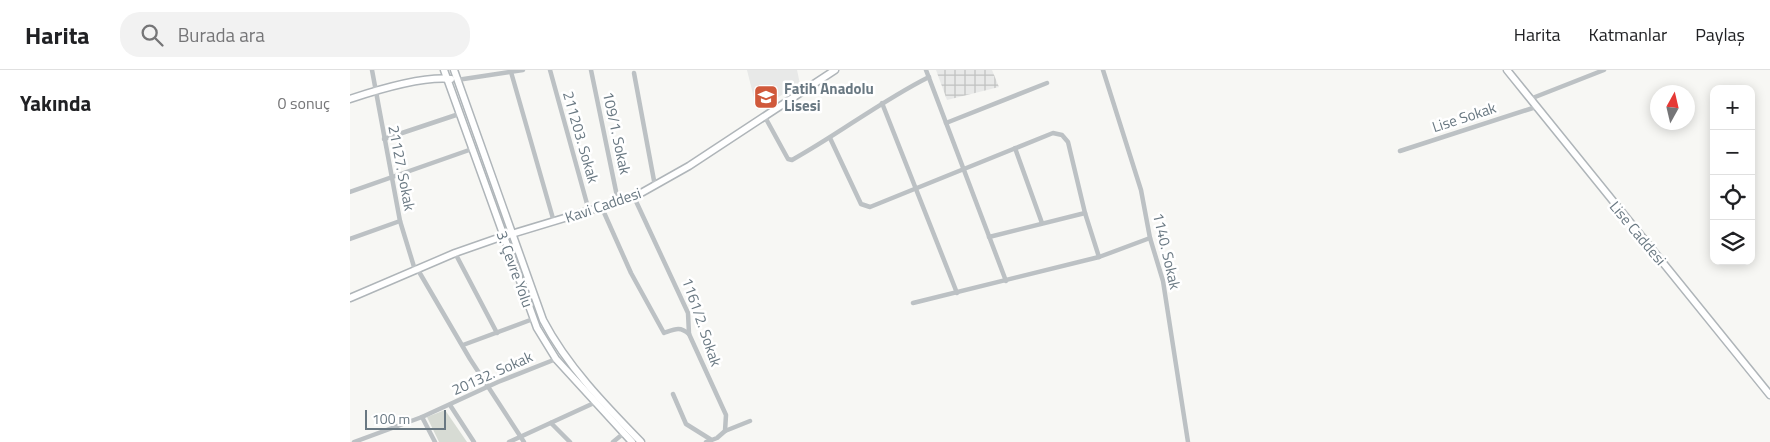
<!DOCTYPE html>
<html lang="tr">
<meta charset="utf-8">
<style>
body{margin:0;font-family:"Titillium Web",sans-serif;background:#f2f2f2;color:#202124}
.controls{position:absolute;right:15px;top:15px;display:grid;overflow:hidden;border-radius:10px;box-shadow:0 2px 12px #0003}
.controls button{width:45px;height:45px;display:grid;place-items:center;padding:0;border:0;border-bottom:1px solid #e0e0e0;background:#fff;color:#202124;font:25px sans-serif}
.compass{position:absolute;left:1300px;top:15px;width:45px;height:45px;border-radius:50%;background:#fff;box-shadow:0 2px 12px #0003;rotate:8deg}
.scale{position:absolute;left:15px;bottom:12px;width:81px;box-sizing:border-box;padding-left:5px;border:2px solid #697882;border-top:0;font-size:14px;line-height:18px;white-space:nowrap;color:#697882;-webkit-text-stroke:4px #fff;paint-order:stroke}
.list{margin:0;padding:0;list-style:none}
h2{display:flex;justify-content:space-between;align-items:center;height:65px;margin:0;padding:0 20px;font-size:21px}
h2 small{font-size:16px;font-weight:400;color:#757577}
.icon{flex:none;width:28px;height:28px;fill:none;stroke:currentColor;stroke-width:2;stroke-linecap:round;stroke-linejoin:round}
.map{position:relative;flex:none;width:1420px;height:372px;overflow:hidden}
header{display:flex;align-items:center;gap:30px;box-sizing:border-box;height:70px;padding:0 25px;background:#fff;border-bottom:1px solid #e0e0e0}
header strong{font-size:24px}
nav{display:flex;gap:28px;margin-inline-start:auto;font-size:18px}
.search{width:350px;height:45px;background:#f2f2f2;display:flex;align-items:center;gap:12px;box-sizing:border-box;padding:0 18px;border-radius:20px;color:#757577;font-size:19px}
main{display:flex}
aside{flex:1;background:#fff}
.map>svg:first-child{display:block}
</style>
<header>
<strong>Harita</strong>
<div class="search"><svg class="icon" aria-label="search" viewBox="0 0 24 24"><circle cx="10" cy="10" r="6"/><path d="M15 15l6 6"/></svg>Burada ara</div>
<nav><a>Harita</a><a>Katmanlar</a><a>Paylaş</a></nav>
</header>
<main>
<aside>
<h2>Yakında<small>0 sonuç</small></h2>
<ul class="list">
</ul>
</aside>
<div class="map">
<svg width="1420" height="372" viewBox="0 0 1420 372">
<defs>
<pattern id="industrial-grid" width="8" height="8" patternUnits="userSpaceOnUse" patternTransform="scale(1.25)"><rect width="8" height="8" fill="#e8e9e8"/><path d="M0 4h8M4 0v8" fill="none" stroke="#c0c2c1"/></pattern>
</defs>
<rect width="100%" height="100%" fill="#f7f7f4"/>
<!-- built -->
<path fill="#e8e9e8" d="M397,0H447L450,14L407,40Z"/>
<!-- industrial -->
<path fill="url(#industrial-grid)" d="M586,0H642L649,17L597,30Z"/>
<!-- park -->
<path fill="#d7dbd4" d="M95,340L117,372H89L77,347Z"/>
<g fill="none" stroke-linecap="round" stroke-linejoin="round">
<defs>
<g id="secondary">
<path d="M94,0L187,258L206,289L282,372"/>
<path d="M104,0L193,250C217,296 255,335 291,372"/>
<path d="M1157,0L1420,325"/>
<path d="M0,29C27,20 73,6 101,9"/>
<path d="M0,228L105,183L145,169L284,127L339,96L485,0"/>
</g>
</defs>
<!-- secondary casing -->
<use href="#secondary" stroke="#afb5b9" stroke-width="9"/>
<!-- street -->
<g stroke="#bcc1c4" stroke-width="4.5">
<path d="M22,0L50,151L65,200"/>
<path d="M200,0L239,141"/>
<path d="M241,0L268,131"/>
<path d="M576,0L656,211"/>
<path d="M753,0L791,120L800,168L813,211L838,372"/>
<path d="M161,2L204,152"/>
<path d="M284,3L305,116"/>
<path d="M107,10L173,0"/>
<path d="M1180,29L1254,0"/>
<path d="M532,33L607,223"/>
<path d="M415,47L438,89L442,90C489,64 531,31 579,7"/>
<path d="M596,53L697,13"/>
<path d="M480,68L511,134L520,137L703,63L712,65L718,72L735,143L749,187"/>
<path d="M34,69L109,44"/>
<path d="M665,78L692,153"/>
<path d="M1050,81L1186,37"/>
<path d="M0,122L122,79"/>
<path d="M284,127L338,243L339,264L376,345L375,361"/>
<path d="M252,138L281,203L314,263C325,259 330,256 339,264"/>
<path d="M639,167L735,143"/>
<path d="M0,169L50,151"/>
<path d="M105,183L147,263"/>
<path d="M68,200L120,289L174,372"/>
<path d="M563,233L749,187L800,168"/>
<path d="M113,275L183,249"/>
<path d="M323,324L336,354L360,369"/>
<path d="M100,335L124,372"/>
<path d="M72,347L85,372"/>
<path d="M201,353L220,372"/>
<path d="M4,372L72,347L148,312L206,289"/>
<path d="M159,372L244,333"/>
<path d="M263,372L274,363"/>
<path d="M356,372L367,368L375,361L400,351"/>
</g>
<!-- secondary -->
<use href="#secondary" stroke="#fff" stroke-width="6"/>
</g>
<!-- icons -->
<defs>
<symbol id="school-square" viewBox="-11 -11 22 22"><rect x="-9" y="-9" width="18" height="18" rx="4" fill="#d0593b" stroke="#fff"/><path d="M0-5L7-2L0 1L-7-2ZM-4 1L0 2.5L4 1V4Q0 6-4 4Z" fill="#fff"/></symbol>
</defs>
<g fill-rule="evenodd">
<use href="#school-square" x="402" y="13" width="28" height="28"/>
</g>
<g text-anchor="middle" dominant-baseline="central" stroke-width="5" stroke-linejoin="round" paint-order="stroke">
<!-- poi labels -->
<g font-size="15" font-weight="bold" fill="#697882" stroke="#fff" text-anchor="start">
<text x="434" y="18">Fatih Anadolu<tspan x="434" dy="17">Lisesi</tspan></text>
</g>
<!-- street labels -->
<g font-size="15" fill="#697882" stroke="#fff">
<text transform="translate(1114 47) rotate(-18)">Lise Sokak</text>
<text transform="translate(267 63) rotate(78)">109/1. Sokak</text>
<text transform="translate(231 67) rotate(74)">211203. Sokak</text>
<text transform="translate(52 98) rotate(79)">21127. Sokak</text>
<text transform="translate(253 135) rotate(-19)">Kavi Caddesi</text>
<text transform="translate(1288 163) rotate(50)">Lise Caddesi</text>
<text transform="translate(817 181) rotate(77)">1140. Sokak</text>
<text transform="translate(165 199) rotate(70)">3. Çevre Yolu</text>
<text transform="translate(352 252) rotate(71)">1161/2. Sokak</text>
<text transform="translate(142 303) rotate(-24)">20132. Sokak</text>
</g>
</g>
</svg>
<div class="controls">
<button>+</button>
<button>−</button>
<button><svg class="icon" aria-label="locate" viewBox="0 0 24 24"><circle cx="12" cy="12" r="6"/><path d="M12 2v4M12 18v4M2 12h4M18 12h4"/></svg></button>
<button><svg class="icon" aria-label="layers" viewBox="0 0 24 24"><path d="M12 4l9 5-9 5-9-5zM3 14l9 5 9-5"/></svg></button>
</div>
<svg class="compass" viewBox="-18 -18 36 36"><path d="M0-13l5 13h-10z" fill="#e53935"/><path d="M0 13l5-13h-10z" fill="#757577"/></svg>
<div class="scale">100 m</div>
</div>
</main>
